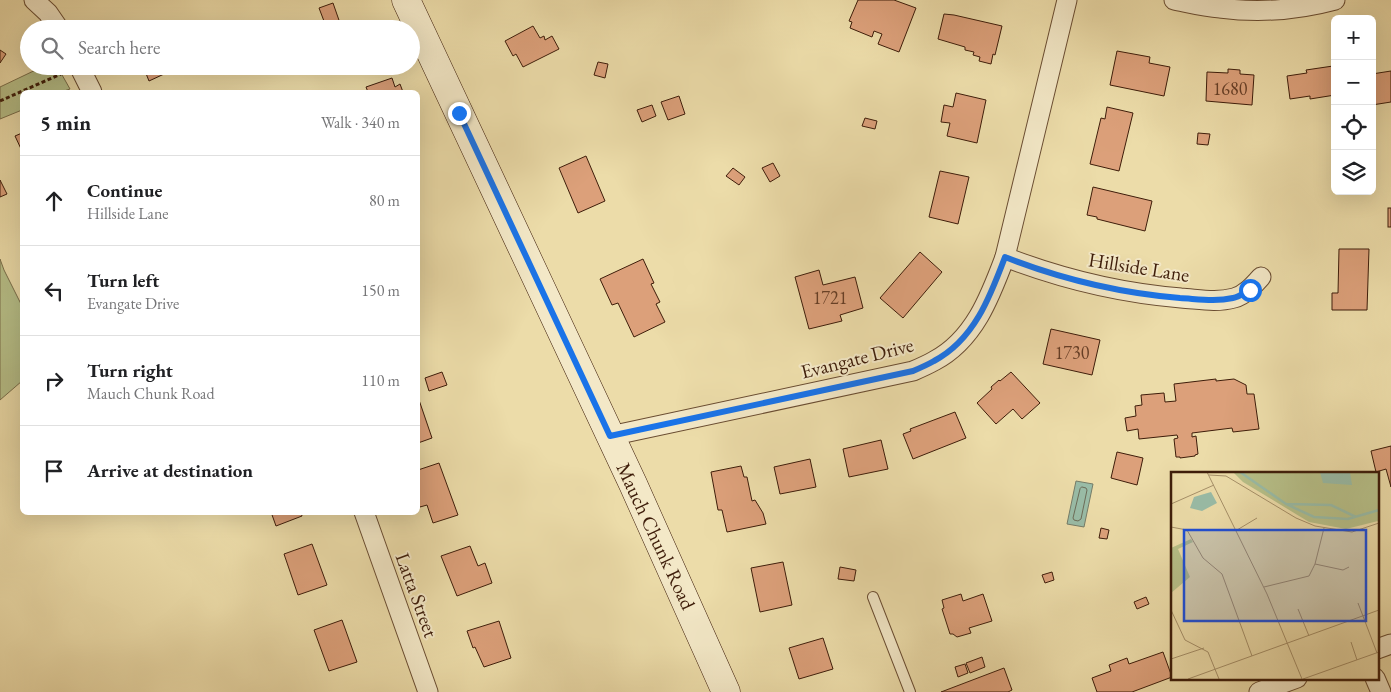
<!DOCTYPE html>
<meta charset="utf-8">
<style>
body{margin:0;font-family:"EB Garamond",serif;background:#f6f6f6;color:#202124}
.controls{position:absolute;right:15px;top:15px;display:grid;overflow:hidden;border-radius:8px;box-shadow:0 5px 20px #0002}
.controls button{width:45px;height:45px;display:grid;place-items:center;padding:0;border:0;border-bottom:1px solid #e0e0e0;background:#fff;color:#202124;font:25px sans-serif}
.stop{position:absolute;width:15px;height:15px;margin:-11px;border:4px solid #1a73e8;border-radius:50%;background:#fff}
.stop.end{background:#1a73e8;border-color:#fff;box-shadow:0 1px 5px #0008}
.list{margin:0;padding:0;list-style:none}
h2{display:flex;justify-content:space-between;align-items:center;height:65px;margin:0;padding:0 20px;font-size:21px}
h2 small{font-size:16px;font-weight:400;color:#757577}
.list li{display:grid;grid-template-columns:32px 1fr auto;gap:15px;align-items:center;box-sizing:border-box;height:90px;padding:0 20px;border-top:1px solid #e0e0e0}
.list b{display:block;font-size:19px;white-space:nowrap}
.list p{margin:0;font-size:16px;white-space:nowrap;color:#757577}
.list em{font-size:16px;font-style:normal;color:#757577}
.icon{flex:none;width:28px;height:28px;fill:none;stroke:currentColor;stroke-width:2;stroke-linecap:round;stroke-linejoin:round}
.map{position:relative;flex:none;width:1391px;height:692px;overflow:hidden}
.search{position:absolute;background:#fff;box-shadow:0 5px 20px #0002;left:20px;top:20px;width:400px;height:55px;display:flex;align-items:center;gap:12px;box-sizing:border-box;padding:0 18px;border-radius:28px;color:#757577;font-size:19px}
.panel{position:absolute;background:#fff;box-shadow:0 5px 20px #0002;left:20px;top:90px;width:400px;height:425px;border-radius:8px}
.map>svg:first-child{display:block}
</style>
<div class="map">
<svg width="1391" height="692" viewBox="0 0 1391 692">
<rect width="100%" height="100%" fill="#ecdca9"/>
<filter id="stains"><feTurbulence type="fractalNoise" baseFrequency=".004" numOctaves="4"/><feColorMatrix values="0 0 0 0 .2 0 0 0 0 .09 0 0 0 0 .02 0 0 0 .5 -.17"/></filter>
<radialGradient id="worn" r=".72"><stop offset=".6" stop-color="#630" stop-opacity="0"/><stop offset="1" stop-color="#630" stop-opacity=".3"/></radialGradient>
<!-- green -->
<g fill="#b7c089" stroke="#7a6e4a">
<path d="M44,66H57L70,89L61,92H22V110L0,119V87Z"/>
<path d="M0,259L4,270L22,306V381L0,400Z"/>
</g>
<!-- water -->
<path fill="#99bca7" stroke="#757c68" d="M1076,481L1093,484L1084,527L1067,524Z"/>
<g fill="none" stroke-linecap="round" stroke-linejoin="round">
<!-- shore -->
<path stroke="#6c6c58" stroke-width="1" d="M1082,487L1086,488L1087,490L1081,519L1078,521L1074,520L1073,518L1080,489Z"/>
</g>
<!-- building -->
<g fill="#dca07a" stroke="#3e1d0a">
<path d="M858,0H894L916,8L899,52L878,44L882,34L874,31L872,37L850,28L852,22L849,21Z"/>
<path d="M333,3L341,26L334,29H327L319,8Z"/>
<path d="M944,14L954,15L1002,26L995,55L993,54L991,64L979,61L980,57L973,55L974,52L965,50V47L938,39Z"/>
<path d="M533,26L540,38L544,36L545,40L552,36L559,49L523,67L516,54L513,56L505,41Z"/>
<path d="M0,50L6,54L0,63Z"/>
<path d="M1117,51L1150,57L1149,63L1170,67L1164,96L1110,85Z"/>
<path d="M598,62L608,64L605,78L594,75Z"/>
<path d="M143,66H176L177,68L149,81Z"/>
<path d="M1333,66L1335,95L1310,99V96L1290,99L1287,76L1307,73L1306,70Z"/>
<path d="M1228,69L1240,70V74L1254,75L1252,105L1206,101L1207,72L1228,73Z"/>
<path d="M1391,71V102L1372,105V74Z"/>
<path d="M392,78L395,87L400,84L403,92H368L366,87Z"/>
<path d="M956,93L986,100L977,143L947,136L950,123L941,122L944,105L953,107Z"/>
<path d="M679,96L685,114L668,120L661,102Z"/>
<path d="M652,105L656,116L642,122L637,110Z"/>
<path d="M1107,107L1133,113L1119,171L1090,164L1101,118L1105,119Z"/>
<path d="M865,118L877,121L875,129L862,126Z"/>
<path d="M22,133V151L15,136Z"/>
<path d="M1198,133L1210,134L1208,145L1197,144Z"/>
<path d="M586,156L605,201L578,213L559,168Z"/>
<path d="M773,163L780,176L770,182L762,168Z"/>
<path d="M733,168L745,177L739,185L726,176Z"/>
<path d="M940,171L969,177L958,224L929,217Z"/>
<path d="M0,180L7,194L0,197Z"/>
<path d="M1093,187L1152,201L1145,231L1097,219V217L1087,215Z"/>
<rect x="1388" y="208" width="3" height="19"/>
<path d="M1339,249H1369L1367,310H1332V293H1338Z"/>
<path d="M920,252L942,272L903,318L880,298Z"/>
<path d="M643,259L654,283L651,284L660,302L656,304L665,322L634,337L618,303L612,305L600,279Z"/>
<path d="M819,270L823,285L855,277L863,308L840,315L842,321L809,329L795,277Z"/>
<path d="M1051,329L1100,340L1092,375L1043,364Z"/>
<path d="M442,372L447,385L429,391L425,378Z"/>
<path d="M1011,372L1040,403L1022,419L1013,409L996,424L977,403L992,389L991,387L999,380L1000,381Z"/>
<path d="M1216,379V381L1234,379L1246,385L1247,394H1254L1259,429L1233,432L1232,428L1192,433V437L1196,436L1198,454L1195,455V456L1180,458V457H1176L1174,439L1178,438L1177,435L1139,439L1138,429L1127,431L1125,418L1136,416L1135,406L1142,405L1141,395L1164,393L1165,402L1176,401L1174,384Z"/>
<path d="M418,397L432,438L418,443Z"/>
<path d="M955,412L966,438L913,459L903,434L911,431L910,429Z"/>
<path d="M881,440L888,469L849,477L843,449Z"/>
<path d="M1391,446V487L1386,469L1376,472L1371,451Z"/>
<path d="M1117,452L1143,458L1137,485L1111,478Z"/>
<path d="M810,459L816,487L780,494L774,467Z"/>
<path d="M439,463L458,515L433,523L427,505L420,507L418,501V470Z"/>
<path d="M741,466L744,477H747L752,501L755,500L763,513L766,524L727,532L722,510H718L711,472Z"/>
<path d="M271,512H301L302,516L276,526Z"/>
<path d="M1101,528L1109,530L1107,539L1099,538Z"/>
<path d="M312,544L327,585L298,595L284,554Z"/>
<path d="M470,546L478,566L485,563L492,583L457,596L441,556Z"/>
<path d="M783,562L792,605L760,612L751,568Z"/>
<path d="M840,567L856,570L854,581L838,579Z"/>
<path d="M1052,572L1054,580L1045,583L1042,575Z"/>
<path d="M961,594L963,601L983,594L992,621L969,628L971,633L957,637L953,634H950L942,609L944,608L942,600Z"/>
<path d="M1146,597L1149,604L1137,609L1134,602Z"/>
<path d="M342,620L357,662L329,671L314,630Z"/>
<path d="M499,621L511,658L484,667L475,647L473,648L467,631Z"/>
<path d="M823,638L833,669L799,679L789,648Z"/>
<path d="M1163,652L1172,677L1132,692H1097L1092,678L1111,671L1109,665L1127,658L1129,664Z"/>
<path d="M982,657L985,667L970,673L966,663Z"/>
<path d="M965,664L968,673L958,677L955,667Z"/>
<path d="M1004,668L1012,690L1008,692H941Z"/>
</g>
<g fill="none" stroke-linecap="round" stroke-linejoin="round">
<defs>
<path id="lane" d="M873,597L910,692"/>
<g id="street">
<path d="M34,0L48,13L59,29"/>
<path d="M1174,0C1189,3 1204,7 1220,8C1258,13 1298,10 1335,0"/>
<path d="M79,66L92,92"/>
<path d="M1005,257C1062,279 1120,293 1181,298C1198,299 1216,303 1234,298C1245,295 1253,286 1261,277"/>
<path d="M610,436L913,371C920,368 927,365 934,361C974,340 990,297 1005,257L1067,0"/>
<path d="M364,512L428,692"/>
<path d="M1377,649L1391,644"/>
<path d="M1375,678L1381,692"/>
<path d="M1259,692L1297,678"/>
</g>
<path id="secondary" d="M406,0L633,484L726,692"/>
</defs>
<!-- lane casing -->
<use href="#lane" stroke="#6a4d32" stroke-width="12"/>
<!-- street casing -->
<use href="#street" stroke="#6a4d32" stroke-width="21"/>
<!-- secondary casing -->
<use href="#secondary" stroke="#3e1d0a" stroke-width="29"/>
<!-- path -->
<path stroke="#3e1d0a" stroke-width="3" stroke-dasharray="4 2.5" stroke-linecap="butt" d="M0,101L61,74"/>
<!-- lane -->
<use href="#lane" stroke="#f3e8c7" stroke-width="10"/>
<!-- street -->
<use href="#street" stroke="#f3e8c7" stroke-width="19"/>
<!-- secondary -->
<use href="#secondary" stroke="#f3e8c7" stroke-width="28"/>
</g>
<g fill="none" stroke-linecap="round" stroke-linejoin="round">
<!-- route -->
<path stroke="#1a73e8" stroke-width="6" d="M459,113L610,436L913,371C920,368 927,365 934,361C974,340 990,297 1005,257C1061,279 1120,293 1180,298C1198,299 1215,302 1233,298C1239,297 1244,293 1250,290"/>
</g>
<g text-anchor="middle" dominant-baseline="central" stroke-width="4" stroke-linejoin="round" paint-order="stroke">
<!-- number labels -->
<g font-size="18" fill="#663e26">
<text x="1230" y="88">1680</text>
<text x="830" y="297">1721</text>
<text x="1072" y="352">1730</text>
</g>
<!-- street labels -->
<g font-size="20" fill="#3e1d0a" stroke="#f3e8c7">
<text transform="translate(1139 267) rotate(9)">Hillside Lane</text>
<text transform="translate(857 358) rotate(-14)">Evangate Drive</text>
<text transform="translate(656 536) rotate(65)">Mauch Chunk Road</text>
<text transform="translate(417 595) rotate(70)">Latta Street</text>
</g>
</g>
<!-- overview -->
<g transform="translate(1171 472)">
<rect width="208" height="208" fill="#ecdca9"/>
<path d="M62,0H207V49L175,57L138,50L72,10ZM20,67L22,70L7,77L19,105L0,121V76Z" fill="#b7c089"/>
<path d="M149,0H179L181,13L152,11ZM40,20L46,31L31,39L19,36L23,25Z" fill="#99bca7"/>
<path fill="none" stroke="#99bca7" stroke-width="2.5" d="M69,0L115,32L143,45L177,47L208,38M115,32L160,33L185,45"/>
<path fill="none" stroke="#a69069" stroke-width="1" d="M36,0L96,122L131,207M38,3L55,4L125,46L144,54L181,60L208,51M0,32L43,13M0,55L16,58L32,86L51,102L81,184M66,58L86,46M144,92L172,98L178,95M93,115L138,104L144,92L153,56M187,131L206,181M127,137L138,164M0,138L14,168L37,180L48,207M180,170L186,188M0,187L33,176M17,207L208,138M132,207L208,180"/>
<path fill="#1d4ed8" fill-opacity="0.15" stroke="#1d4ed8" stroke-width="2.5" d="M13,58H195V149H13Z"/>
<rect width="208" height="208" fill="none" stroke="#3e1d0a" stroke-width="2.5"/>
</g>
<rect width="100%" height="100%" filter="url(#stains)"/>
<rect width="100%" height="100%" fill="url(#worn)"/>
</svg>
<div class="controls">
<button>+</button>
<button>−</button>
<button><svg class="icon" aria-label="locate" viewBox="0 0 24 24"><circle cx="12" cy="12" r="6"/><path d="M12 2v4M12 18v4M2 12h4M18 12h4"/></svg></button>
<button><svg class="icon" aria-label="layers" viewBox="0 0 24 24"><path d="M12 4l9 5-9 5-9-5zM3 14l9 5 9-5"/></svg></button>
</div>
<div class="stop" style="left:1250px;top:290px"></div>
<div class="stop end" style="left:459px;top:113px"></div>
<div class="search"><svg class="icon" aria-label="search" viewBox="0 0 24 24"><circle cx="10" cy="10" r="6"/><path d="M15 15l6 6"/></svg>Search here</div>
<section class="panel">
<h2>5 min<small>Walk · 340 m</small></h2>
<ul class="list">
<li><svg class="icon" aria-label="ahead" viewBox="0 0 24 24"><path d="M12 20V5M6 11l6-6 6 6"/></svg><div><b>Continue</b><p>Hillside Lane</p></div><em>80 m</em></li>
<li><svg class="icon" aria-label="left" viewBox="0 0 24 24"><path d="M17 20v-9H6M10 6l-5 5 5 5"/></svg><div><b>Turn left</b><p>Evangate Drive</p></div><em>150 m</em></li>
<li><svg class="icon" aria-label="right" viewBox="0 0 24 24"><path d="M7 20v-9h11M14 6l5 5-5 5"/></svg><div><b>Turn right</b><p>Mauch Chunk Road</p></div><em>110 m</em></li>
<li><svg class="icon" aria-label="arrive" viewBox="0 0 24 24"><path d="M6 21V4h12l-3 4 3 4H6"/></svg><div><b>Arrive at destination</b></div></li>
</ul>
</section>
</div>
